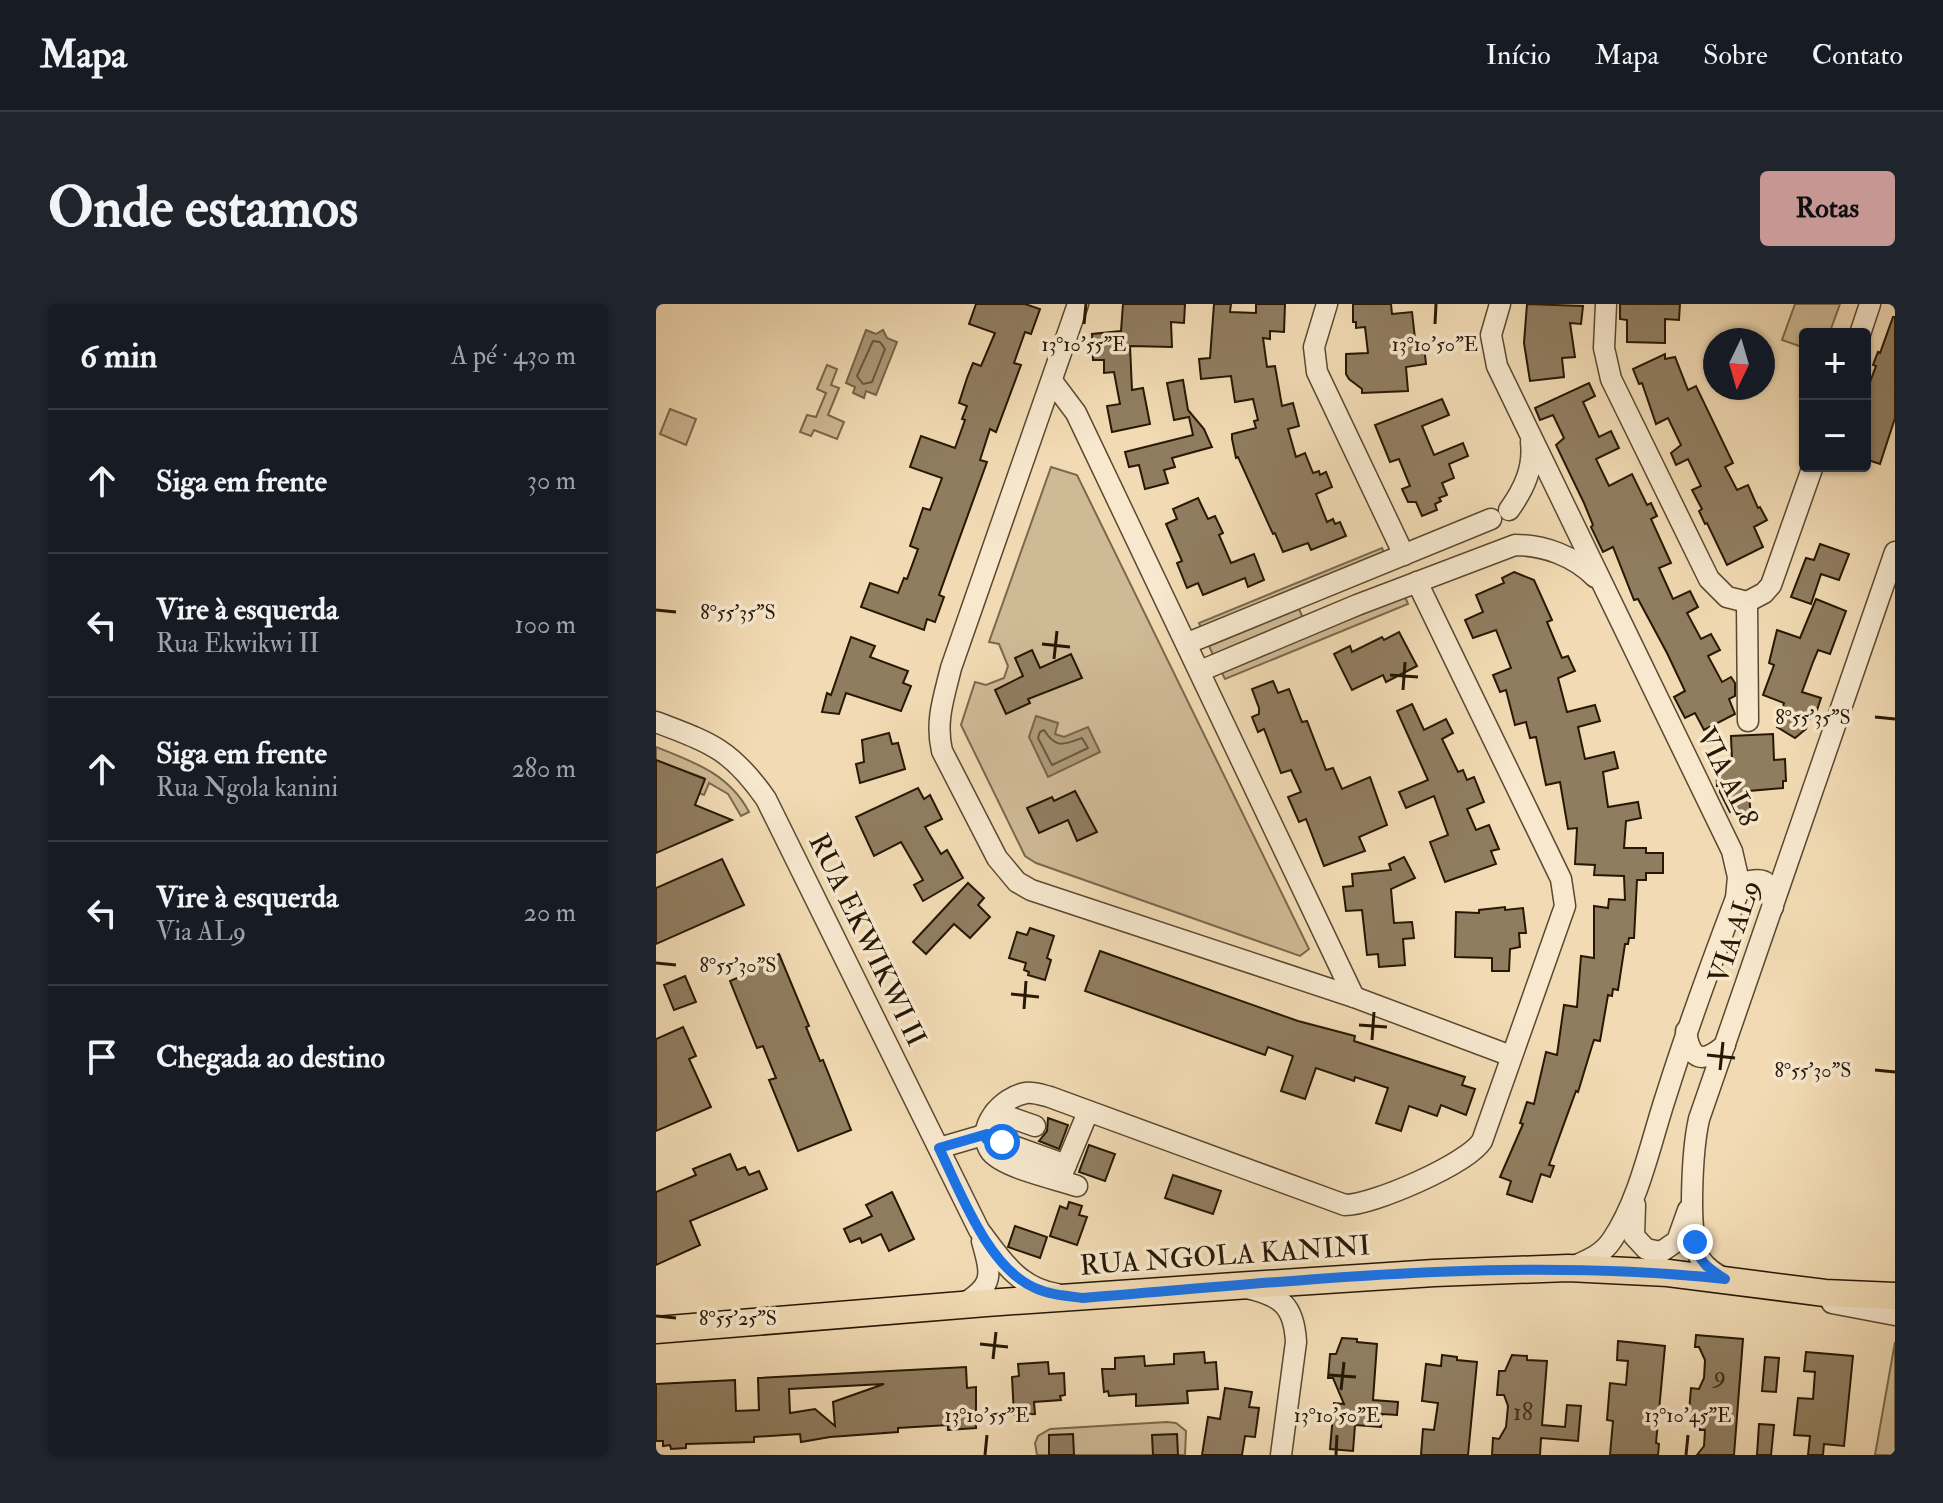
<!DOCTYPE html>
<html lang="pt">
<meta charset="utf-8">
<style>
body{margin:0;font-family:"IM FELL Double Pica",serif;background:#20242c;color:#f1f3f6}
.controls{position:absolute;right:24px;top:24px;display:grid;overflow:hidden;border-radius:8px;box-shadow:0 2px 6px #0004}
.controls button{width:72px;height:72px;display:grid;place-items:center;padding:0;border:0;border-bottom:2px solid #363941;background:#171b24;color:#f1f3f6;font:40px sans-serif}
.compass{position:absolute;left:1047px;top:24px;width:72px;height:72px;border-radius:50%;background:#171b24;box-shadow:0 2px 6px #0004;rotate:185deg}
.stop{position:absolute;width:24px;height:24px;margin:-18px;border:6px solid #1a73e8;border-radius:50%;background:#fff}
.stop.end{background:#1a73e8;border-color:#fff;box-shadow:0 2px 8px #0008}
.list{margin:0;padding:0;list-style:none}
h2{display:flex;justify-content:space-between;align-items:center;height:104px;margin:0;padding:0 32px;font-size:34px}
h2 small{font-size:26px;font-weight:400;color:#9ea1a6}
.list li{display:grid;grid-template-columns:52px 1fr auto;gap:24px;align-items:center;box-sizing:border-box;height:144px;padding:0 32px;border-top:2px solid #363941}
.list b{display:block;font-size:30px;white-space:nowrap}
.list p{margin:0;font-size:26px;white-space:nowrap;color:#9ea1a6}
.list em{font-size:26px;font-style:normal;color:#9ea1a6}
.icon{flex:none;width:44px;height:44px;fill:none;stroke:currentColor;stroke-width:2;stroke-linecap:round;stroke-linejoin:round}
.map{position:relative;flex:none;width:1239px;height:1151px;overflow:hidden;border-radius:8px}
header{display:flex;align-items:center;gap:48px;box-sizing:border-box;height:112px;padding:0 40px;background:#171b24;border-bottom:2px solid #363941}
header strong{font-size:38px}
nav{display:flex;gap:44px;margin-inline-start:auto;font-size:28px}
.intro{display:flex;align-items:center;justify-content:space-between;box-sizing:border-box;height:192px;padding:0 48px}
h1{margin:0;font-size:56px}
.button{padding:20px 36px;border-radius:8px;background:#c59692;color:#111;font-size:28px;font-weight:700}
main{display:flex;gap:48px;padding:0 48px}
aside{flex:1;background:#171b24;border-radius:8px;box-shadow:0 2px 6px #0004}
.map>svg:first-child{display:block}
</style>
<header>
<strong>Mapa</strong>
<nav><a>Início</a><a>Mapa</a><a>Sobre</a><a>Contato</a></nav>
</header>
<div class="intro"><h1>Onde estamos</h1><a class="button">Rotas</a></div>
<main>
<aside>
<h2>6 min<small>A pé · 430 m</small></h2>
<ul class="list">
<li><svg class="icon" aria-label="ahead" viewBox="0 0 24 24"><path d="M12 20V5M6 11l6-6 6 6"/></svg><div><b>Siga em frente</b></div><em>30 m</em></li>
<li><svg class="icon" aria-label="left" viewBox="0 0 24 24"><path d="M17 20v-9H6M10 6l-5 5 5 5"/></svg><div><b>Vire à esquerda</b><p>Rua Ekwikwi II</p></div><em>100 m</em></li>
<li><svg class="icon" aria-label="ahead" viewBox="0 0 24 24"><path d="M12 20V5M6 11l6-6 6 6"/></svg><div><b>Siga em frente</b><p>Rua Ngola kanini</p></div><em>280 m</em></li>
<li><svg class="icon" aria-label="left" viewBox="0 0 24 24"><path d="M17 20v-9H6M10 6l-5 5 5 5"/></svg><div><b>Vire à esquerda</b><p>Via AL9</p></div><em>20 m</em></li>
<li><svg class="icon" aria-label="arrive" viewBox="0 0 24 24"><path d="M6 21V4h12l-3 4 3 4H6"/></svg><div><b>Chegada ao destino</b></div></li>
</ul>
</aside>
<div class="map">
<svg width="1239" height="1151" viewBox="0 0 1239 1151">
<rect width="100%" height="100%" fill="#f2dbb4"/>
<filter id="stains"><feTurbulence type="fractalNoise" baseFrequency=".0025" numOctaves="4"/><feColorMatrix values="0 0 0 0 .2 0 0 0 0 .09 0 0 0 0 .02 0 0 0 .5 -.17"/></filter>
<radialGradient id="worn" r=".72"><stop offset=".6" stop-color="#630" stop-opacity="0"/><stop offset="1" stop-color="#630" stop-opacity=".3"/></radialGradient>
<!-- green -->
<g fill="#cfba96" stroke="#7a694d" stroke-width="2">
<path d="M1139,0H1184L1173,30H1149V44L1126,36Z"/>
<path d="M171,61L181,65L175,81L183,84L172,111L188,118L181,135L158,126L155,132L144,128L151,111L160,113L170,89L161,85Z"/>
<path d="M14,105L40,115L30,141L4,130Z"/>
<path d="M395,163L421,171L653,645L644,652L380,559L369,552L305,421L319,378L330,381L348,374L352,362L343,340L333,338Z"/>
<path d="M726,244L729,251L546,326L543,319Z"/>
<path d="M749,293L752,300L569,375L565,367Z"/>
<path d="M643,305L647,314L557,351L553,342Z"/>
<path d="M0,443C38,458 73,470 93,508L85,512L72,490L53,479L48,491L43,489L48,474L2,457L0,460Z"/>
<path d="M1239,1038V1151H1219Z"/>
<path d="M511,1118L520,1119L530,1127L529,1151H381L379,1139L382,1132L394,1125Z"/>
</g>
<!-- water -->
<g fill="#ad9978" stroke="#77654a" stroke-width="2">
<path d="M210,26L220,30L227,26L231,34L241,38L220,91L210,87L208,94L197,89L199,83L190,79Z"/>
<path d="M380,412L402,419L399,430L408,433L432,423L444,448L392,473L373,433Z"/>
</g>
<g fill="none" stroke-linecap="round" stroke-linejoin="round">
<!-- shore -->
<g stroke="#6a583e" stroke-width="2">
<path d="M217,37L224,38L229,45L216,78L207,80L201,72Z"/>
<path d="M388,426C400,445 407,441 426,434L432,444L396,461L382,434L384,428Z"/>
</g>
</g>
<!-- building -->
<g fill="#907d60" stroke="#261804" stroke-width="2" fill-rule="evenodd">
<path d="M320,0H369L384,5L375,30L369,28L358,59L365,61L340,128L334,125L324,156L331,158L283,291L288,293L279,318L271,315L268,326L205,303L214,279L242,289L248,274L251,275L262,245L254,242L267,204L274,206L286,174L254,163L265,132L299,144L309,116L306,115L311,102L303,99L311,74L317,59L325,62L339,29L313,20Z"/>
<path d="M467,0H529L528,19L515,18L516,43L474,42L476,86L487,84L494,120L456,128L451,102L464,100L458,68L448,69V56H437L436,30L465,27Z"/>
<path d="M558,0H575L574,8L600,9V0H629L628,28L614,27V35L607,34L611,63L619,62L626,102L637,99L643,122L632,125L640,153L649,149L657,169L663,167L664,171L670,168L676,183L660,190L671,218L677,215L679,220L684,218L690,232L655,246L652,239L627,248L619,229L617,230L582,153L580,154L576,135V130L600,124L598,117L602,116L597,95L579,98L575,72L545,75L543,55L554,54Z"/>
<path d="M697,0H735L736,10L756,8L760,43L768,42L770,60L750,63L752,87L706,89V85L693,75L690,70V50L712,49L709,23L700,24V18H697Z"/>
<path d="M871,0L927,2L925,20L914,19L919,53L906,54L908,73L874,77L868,39Z"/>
<path d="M964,0H1024L1023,16L1009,15V39L971,38V16L964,15Z"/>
<path d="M1237,13H1239V114L1224,160L1209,155V91L1220,62L1217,61L1222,48L1224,49Z"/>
<path d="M1009,50V55L1019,53L1032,86L1040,82L1077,159L1069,163L1081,186L1092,181L1102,204L1104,203L1111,216L1098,223L1107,243L1071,261L1051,219L1049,220L1043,207L1046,205L1036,186L1045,182L1032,155L1020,161L1015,149L1025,141L1012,114L1000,120L986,79L983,80L977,65Z"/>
<path d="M527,76L532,106L548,125L556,143L516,154L519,163L508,166L512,179L489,185L483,161L473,163L469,148L537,131L533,113L518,116L511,79Z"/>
<path d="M933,79L939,92L927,98L943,133L955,127L963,144L940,155L953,182L976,170L991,201L995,199L1001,212L995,215L1015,259L1003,264L1017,295L1034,287L1042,303L1031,309L1045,335L1055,330L1064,346L1052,352L1066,378L1075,373L1079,379V392L1073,395L1079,410L1048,426L1039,409L1029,414L1018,393L1029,387L1011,349L982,295L978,296L957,243L947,248L935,223L937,221L928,199L900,141L908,134L897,111L884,116L879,104Z"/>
<path d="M786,95L793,111L766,122L778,151L807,139L812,152L793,160L798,174L786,179L791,191L783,194L785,197L779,200L781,206L766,212L760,198H752L746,185L754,182L743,155L734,158L719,121Z"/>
<path d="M542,194L552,215L559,212L567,229L563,231L575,259L598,250L608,276L592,283L589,274L547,291L542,279L531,284L521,259L526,257L510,220L521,215L517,205Z"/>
<path d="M1164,240L1193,250L1183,276L1165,270L1155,300L1135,293L1150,254L1158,256Z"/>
<path d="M858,268L878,276L896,316L891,318L906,354L912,352L919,367L902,374L911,408L939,401L944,417L922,423L929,455L958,448L962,464L947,468L952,503L982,498L985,514L970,517L968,544H990V549H1007V569H990V576H981L978,634H973L972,640H969L962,686L957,685L956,692L952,691L944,737L938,736L936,742L922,788L920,787L893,861L898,862L894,873L885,870L876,898L851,890L855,877L844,873L867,820L864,819L871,798L878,800L890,748L901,751L908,701L921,703L925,652L938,654V602L952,604L953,595L969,596L968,572L938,571L939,561L919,560L921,524L912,525L904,478L890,481L880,433L874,434L870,418L859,421L850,386L844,388L837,371L855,364L840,326L817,334L809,316L827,308L820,291L848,279L846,274Z"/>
<path d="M1160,295L1190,307L1174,350L1162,346L1157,358L1146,388L1165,394L1161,406L1157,405L1150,425L1139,434L1121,423L1128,399L1107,391L1118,361L1113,359L1121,326L1144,334Z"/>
<path d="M743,328L761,362L730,378L727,371L696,386L678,350L694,342L696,348L726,333L728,336Z"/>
<path d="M195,333L219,342L214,353L252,367L247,379L255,382L245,407L190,389L183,410L166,408L171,389L175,391Z"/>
<path d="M376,346L384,364L415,350L426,374L372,395L374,399L350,410L339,386L367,372L359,354Z"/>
<path d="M617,377L622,389L633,385L646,418L651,417L670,466L677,464L686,485L714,473L731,521L703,533L709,547L668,562L650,515L643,518L632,493L645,488L635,466L625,469L608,425L602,428L596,413L603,410V404L596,385Z"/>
<path d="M756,400L768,426L790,415L797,429L786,435L802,468L807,466L811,476L818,473L828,498L811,505L820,526L833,521L843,545L835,547L840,560L789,578L774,538L792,531L778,492L750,504L743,488L772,476L741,407Z"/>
<path d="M233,429L236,440L242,439L249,465L204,479L200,460L208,458L206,436Z"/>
<path d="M1117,430L1118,456L1129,455L1130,477H1127V484L1093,487L1095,517L1082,518L1081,505L1074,508L1064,488V482H1061L1060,458H1076L1075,432Z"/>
<path d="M0,456L49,475L39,501L76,516L0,549Z"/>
<path d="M262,484L268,495L274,491L286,515L269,523L285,550L291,546L307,574L267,597L258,581L267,576L245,538L218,552L200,513Z"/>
<path d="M419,487L441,528L421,537L412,516L383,529L371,504L396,493L398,497Z"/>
<path d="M748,553L759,574L735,585L738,619L756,618L758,634L747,635L749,661L723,663L722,650L711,651L706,606L690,607L687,583L697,582L696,570L735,566L733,560Z"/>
<path d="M66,555L88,601L0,640V584Z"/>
<path d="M312,579L328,594L322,601L334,613L314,634L298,620L270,650L257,638Z"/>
<path d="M849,603V606L867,604L870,629H863L864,643L854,645L853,667H836V654L799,653L800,608L823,609V606Z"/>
<path d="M374,624L398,632L391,654L395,656L389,676L372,671L373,668L368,666L370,659L353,654L361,628L371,631Z"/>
<path d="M444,647L642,717L699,732L698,737L809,773L806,781L819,785L810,811L785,801L781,812L753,802L745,827L720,819L732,784L699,773L698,777L660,764L649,795L625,787L637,752L612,743L609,751L429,687Z"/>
<path d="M123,650L153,722L150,723L164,757L167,756L195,826L142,847L113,776L120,774L107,742L101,744L74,677L100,666L98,660Z"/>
<path d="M29,672L40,698L18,706L8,681Z"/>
<path d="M27,723L40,752L33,755L55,803L0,827V735Z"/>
<path d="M392,814L412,821L403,845L383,837L391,827Z"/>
<path d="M433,841L459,850L449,877L423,868Z"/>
<path d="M74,850L81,866L89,863L93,871L103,867L111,885L34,917L44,941L0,961V888L40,871L37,865Z"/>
<path d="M517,871L565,887L557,910L509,894Z"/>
<path d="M236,888L258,935L233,947L225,930L206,939L204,934L194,938L188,925L216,912L210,901Z"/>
<path d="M413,898L426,902L423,911L431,913L421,941L394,932L404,902L411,905Z"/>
<path d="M359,922L391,933L384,954L352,943Z"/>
<path d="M1040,1031L1087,1035L1078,1151H1041L1048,1142L1049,1126H1044L1040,1109L1033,1108L1035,1084L1043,1085L1048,1074L1049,1056L1043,1043H1039Z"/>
<path d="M686,1034L701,1035V1038L721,1040L717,1096L742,1098L741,1111L726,1110L725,1123L699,1121L697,1147L674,1145L678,1099L688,1100L677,1074H672L674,1050H680Z"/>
<path d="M962,1037L1009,1042L1000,1139L1003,1140L1002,1151H954L957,1117L951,1116L954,1079L970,1081L972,1057L961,1056Z"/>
<path d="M548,1048L549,1059L560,1058L562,1085L531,1087L532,1099L480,1102V1090L453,1092L452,1087L448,1088L446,1065H459V1054L488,1052L489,1062L518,1060V1050Z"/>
<path d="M1150,1048L1197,1052L1188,1142L1168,1140L1167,1151H1152L1154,1132L1138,1131L1142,1094L1157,1095L1159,1068L1148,1067Z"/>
<path d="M786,1051L801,1053V1056L821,1058L812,1151H765L767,1125L778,1126L782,1099L766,1097L770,1060L785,1062Z"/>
<path d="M856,1051L871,1052V1056L891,1057L886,1121L909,1123L911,1101L925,1102L922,1137L885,1134L884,1151H836L837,1134L843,1135L850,1123L852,1102L848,1091H841L843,1067H849Z"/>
<path d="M1109,1053L1123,1054L1120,1088L1106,1087Z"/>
<path d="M392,1058L393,1070L408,1069L409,1091L404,1092L405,1096L378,1098L379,1110L358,1111L356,1073L363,1072L362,1060Z"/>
<path d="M310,1063L311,1084L320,1083V1124L292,1126V1121L242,1124V1128L174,1133L145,1138L144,1130L98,1133V1138L30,1140V1144L15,1145L14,1141L7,1142V1137H0V1080L79,1076L80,1107L103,1106L102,1074ZM228,1080L177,1098L179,1122L159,1105L134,1109L133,1085Z"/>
<path d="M569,1084L596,1088L593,1103L603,1104L599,1133L589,1132L586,1151H546L552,1113L564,1115Z"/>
<path d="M1103,1120L1118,1121L1115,1151H1101Z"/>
<path d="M417,1130L418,1151H393V1131Z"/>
<path d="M521,1130L522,1151H497L496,1131Z"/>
</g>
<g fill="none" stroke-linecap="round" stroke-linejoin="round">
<defs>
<g id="minor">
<path d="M422,0L295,364C288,393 279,417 286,447L341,554L361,578L375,586L698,693L855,752"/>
<path d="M671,0L658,43L661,68L748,251"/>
<path d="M844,0L835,31L841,62L1076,547L1082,573L1080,594C1055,660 1031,725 1010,792C995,837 983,897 956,936C946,951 932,956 916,963"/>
<path d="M950,0L948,44L955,75L1053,275L1071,293L1091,298L1108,289L1115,281L1157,162"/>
<path d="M1204,30L1214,0"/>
<path d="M396,77L420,109L698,693"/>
<path d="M853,206C868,185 878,164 875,138"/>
<path d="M1091,298L1092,417"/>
<path d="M532,339L835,215"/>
<path d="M544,367L701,301L859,241C888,241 918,252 939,273"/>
<path d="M0,418C55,439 75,445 110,495L323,926C345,955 362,984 401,990"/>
<path d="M1080,594L1087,579C1112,571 1115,580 1117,603"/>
<path d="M1030,727C1034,757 1047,760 1069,741"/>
<path d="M339,808L379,822"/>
<path d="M330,835L346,838L410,861"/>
<path d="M283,844L331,830"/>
<path d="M405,873L432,808"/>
<path d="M421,882C400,875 348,864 335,848C317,824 347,792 370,789C378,788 386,791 394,793L689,901C717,901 811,860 826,837L909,602L905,575L761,278"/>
<path d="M979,901L978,932L990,945L1005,948L1021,937L1032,906"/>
<path d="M1069,975C1060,970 1051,965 1045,956C1030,934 1037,842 1043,815L1239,248"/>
<path d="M591,984C626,992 638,1002 640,1038L625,1151"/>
<path d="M1176,999L1239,1011"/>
<path d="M307,1000C339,981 335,970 326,937"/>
</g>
<path id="major" d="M0,1026L330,999L579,982L778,969L912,964L1012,969L1169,989L1239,992"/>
</defs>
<!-- minor casing -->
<use href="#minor" stroke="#594930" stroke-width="23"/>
<!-- major casing -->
<use href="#major" stroke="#261804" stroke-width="29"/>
<!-- minor -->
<use href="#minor" stroke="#f7e8ce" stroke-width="20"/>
<!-- major -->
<use href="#major" stroke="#f2dbb4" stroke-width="26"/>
</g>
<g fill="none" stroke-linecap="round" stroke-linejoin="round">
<!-- route -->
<path stroke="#1a73e8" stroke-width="10" d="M346,838L330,835L331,830L283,844C304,887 332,964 379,984C394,991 411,992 427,994C640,977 856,952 1069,975C1053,965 1042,958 1039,938"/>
</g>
<!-- ticks -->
<path fill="none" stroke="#261804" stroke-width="3" d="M428,20L430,0M779,20L780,0M0,306L20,308M386,340L414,343M398,355L401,327M734,371L762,373M747,386L749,358M1219,413L1239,415M0,659L20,661M355,690L383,693M368,705L370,677M703,721L731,723M716,736L718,708M1051,751L1079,754M1064,766L1067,738M1219,766L1239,768M0,1012L20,1014M324,1040L352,1043M337,1055L340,1028M673,1071L700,1073M685,1086L688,1058M329,1151L331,1131M680,1151L681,1131M1030,1151L1032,1131"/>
<g text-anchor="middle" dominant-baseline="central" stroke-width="7" stroke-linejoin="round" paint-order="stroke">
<!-- number labels -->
<g font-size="24" fill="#40311b">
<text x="1064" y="1071">9</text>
<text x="867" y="1108">18</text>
</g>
<!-- street labels -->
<g font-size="28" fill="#261804" stroke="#f7e8ce">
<text transform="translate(1071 473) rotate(64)">VIA AL8</text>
<text transform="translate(1079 628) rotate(-71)">VIA AL9</text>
<text transform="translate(211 636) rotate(64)">RUA EKWIKWI II</text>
<text transform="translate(569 952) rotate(-4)">RUA NGOLA KANINI</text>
</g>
</g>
<g font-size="20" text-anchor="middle" fill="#261804" stroke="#f7e8ce" stroke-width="7" stroke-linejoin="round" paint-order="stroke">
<text x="428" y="47">13°10'55"E</text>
<text x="779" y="47">13°10'50"E</text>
<text x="82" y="315">8°55'35"S</text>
<text x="1157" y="420">8°55'35"S</text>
<text x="82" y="668">8°55'30"S</text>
<text x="1157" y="773">8°55'30"S</text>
<text x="82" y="1021">8°55'25"S</text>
<text x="331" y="1118">13°10'55"E</text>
<text x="681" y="1118">13°10'50"E</text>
<text x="1032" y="1118">13°10'45"E</text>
</g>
<rect width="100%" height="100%" filter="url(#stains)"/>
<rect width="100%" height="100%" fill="url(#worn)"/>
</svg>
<div class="controls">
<button>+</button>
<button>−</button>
</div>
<svg class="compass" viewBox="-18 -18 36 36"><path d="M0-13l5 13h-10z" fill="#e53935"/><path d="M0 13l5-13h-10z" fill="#9ea1a6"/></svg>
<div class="stop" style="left:346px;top:838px"></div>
<div class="stop end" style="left:1039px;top:938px"></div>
</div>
</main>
